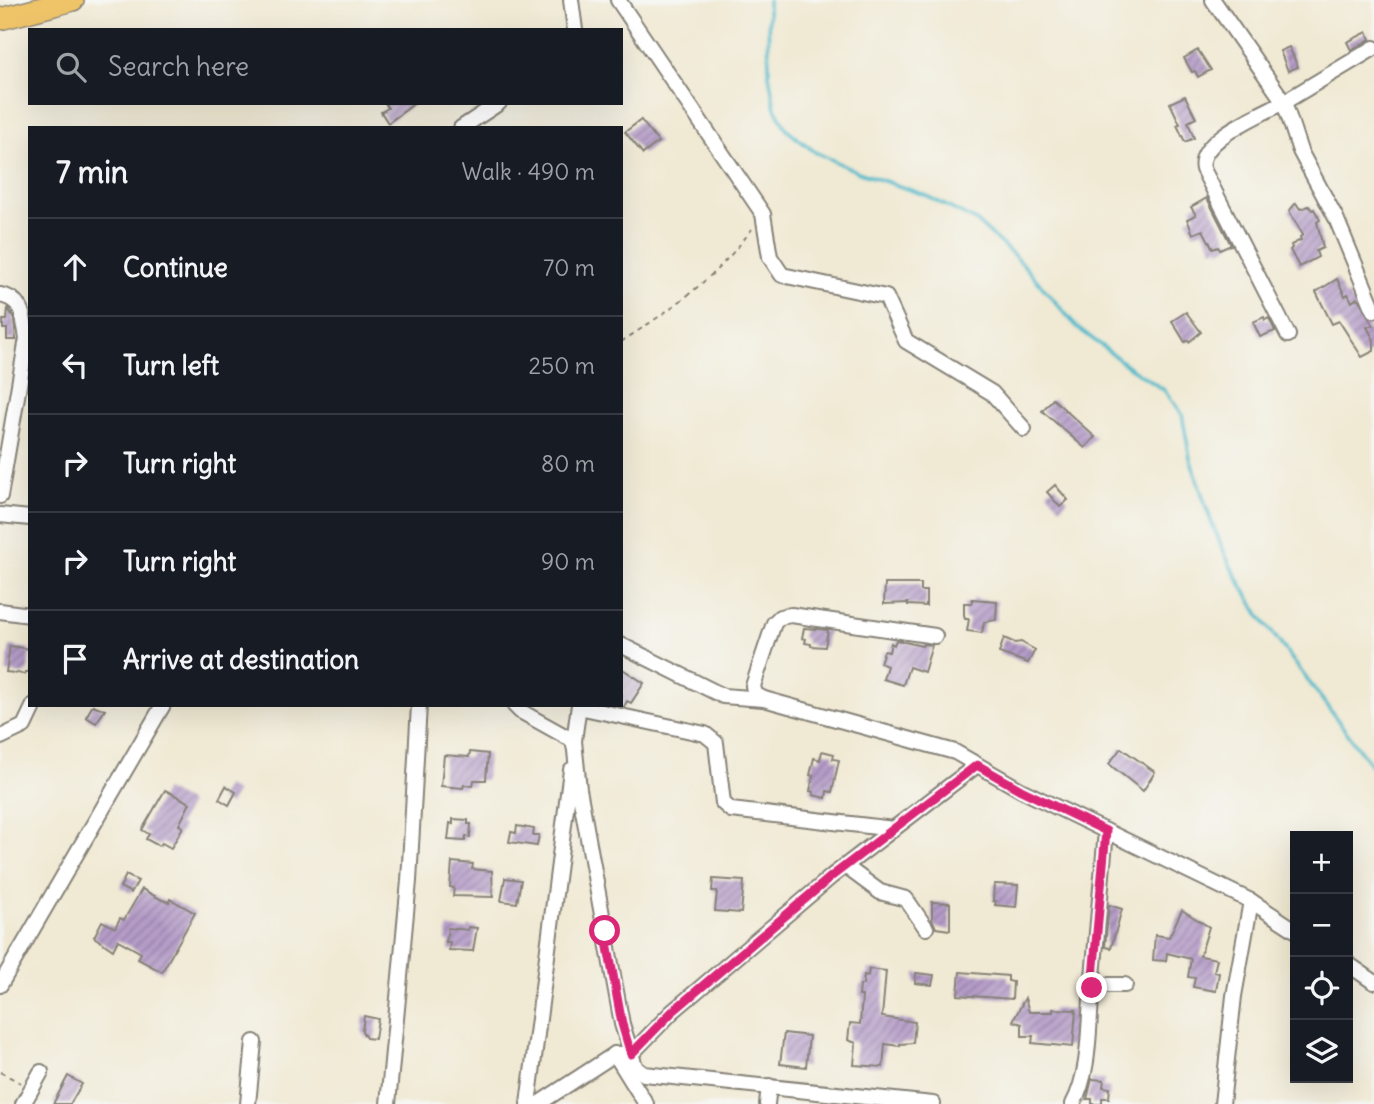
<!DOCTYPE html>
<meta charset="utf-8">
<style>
body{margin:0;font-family:Delius,sans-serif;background:#20242c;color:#f1f3f6}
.controls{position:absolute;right:21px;bottom:21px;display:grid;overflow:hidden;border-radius:0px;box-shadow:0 7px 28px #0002}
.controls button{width:63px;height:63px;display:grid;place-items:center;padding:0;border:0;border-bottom:2px solid #363941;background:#171b24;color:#f1f3f6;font:35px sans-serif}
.stop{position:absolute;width:21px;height:21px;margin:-16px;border:5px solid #db2777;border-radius:50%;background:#fff}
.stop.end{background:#db2777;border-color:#fff;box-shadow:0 2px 7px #0008}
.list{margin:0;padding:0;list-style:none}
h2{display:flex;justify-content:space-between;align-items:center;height:91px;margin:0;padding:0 28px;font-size:30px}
h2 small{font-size:23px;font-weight:400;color:#9ea1a6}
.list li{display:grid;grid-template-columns:46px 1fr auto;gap:21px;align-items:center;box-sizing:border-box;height:98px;padding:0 28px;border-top:2px solid #363941}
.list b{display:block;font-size:26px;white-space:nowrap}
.list em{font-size:23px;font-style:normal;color:#9ea1a6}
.icon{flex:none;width:38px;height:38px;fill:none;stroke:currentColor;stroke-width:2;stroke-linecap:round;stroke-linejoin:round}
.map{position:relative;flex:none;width:1374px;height:1104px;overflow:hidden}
.search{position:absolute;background:#171b24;box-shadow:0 7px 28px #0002;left:28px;top:28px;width:595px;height:77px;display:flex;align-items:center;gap:18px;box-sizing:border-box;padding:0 24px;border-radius:0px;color:#9ea1a6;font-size:26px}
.panel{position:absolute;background:#171b24;box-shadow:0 7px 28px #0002;left:28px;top:126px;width:595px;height:581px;border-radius:0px}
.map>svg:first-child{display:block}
</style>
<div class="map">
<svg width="1374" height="1104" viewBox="0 0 1374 1104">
<defs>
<pattern id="building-hatch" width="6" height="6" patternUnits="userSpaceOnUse" patternTransform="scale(1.75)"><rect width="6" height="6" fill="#b59cc8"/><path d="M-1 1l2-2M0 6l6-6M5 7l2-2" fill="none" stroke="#927ea2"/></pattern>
</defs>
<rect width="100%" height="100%" fill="#f6f6f2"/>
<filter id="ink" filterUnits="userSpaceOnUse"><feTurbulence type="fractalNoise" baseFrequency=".0143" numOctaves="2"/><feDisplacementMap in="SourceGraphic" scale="14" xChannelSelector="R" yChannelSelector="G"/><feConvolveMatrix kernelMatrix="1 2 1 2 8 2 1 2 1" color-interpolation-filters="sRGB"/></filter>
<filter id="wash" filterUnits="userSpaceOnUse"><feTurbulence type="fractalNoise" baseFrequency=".00686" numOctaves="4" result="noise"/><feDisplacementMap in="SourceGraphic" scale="28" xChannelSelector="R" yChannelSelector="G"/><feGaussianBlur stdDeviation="1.57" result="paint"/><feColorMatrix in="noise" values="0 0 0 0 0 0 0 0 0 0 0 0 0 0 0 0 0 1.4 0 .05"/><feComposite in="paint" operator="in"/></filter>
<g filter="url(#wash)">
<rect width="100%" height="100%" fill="#f0e9d3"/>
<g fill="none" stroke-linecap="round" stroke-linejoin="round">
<!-- stream -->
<path stroke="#4eb9cb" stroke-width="3.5" d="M768,0L769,75L775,108L787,130L815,152L858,172L925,195L976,221L1021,262L1077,327L1129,367L1164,390L1182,414L1190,458L1212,524L1230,565L1259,615L1374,769"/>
</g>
<g id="blocks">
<!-- building -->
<g fill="url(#building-hatch)">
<path d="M1367,32L1370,39L1351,50L1347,42Z"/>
<path d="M1289,47L1298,67L1288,71L1280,51Z"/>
<path d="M1198,50L1211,70L1198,77L1195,71L1192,72L1184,58Z"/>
<path d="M1185,96L1196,118L1188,122L1194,138L1185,142L1177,125L1180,124L1170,103Z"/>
<path d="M385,103H415L388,123L381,112L388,108Z"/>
<path d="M641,120L658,142L643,154L625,132Z"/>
<path d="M1207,198L1231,245L1220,250L1218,247L1213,249L1203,230L1193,234L1187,219L1196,215L1191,207Z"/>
<path d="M1296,203L1300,209L1309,206L1312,210L1314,209L1320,220L1317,222L1323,248L1316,251L1318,257L1299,267L1290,250L1292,248L1291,245L1301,240L1300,237L1303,235L1289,211Z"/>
<path d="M1337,279L1345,296L1348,294L1352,302L1357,298L1360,301L1373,325L1367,327L1374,340V351L1362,357L1339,321L1332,324L1316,292Z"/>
<path d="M8,308L14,319L16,340H7V329H3V320H7Z"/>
<path d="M1186,312L1201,332L1189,342L1188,340L1185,342L1172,321Z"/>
<path d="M1264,317L1265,320L1269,318L1275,331L1260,337L1253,322Z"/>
<path d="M1053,399L1095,437L1085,448L1042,411Z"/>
<path d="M1055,485L1068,500L1060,507L1047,492Z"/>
<path d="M885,584H921V591H926V606L908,605V603L884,604Z"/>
<path d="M972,599L997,601L996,620L984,622L982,633L967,631L969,619H965L964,615V603H972Z"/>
<path d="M804,628L828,630L825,647L811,646V644L805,643L806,639L802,638Z"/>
<path d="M1004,638L1015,643L1021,642L1035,650L1028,663L999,653Z"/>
<path d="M896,640L922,646L923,644L932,645L924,672L909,667L903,685L883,679L887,666L880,663L884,651L889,652L891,643L894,645Z"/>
<path d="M10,646L30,649L28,672H25V674L6,672Z"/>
<path d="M621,668L644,683L631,703L627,701L624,707L621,706Z"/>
<path d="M93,705L105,710L96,723L86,717Z"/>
<path d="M1121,748L1155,772L1143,791L1109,764Z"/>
<path d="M822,751L834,754L833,759L839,760L832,792L827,791L826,798L813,795L814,792L810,791L813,776L810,775L814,758L820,760Z"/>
<path d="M470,752L488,754L486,780H474L473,786L464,785L463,788L441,786L444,755L469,757Z"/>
<path d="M226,786L236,792L229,805L219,799Z"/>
<path d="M165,790L190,803L179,825L183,827L171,848L162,843L159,846L146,839L149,834L142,830Z"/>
<path d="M453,819L468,820V824H471L470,837L466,836L465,841L448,840L450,823L453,824Z"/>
<path d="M517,826L534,829L533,835H539L537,846L509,842L511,832L516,833Z"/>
<path d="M452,862L473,864L472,869L492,871L493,897L453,896L454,888L450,887Z"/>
<path d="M126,875L138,881L131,893L120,887Z"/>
<path d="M505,878L521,880L517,903L501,901Z"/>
<path d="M713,879L744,881L741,913L715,911L717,891H712Z"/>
<path d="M994,884L1018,885L1016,907L995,905L996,901H993Z"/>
<path d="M142,889L162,900L169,902L170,899L195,913L162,972L138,959L141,953L118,940L113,950L94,937L102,921L115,928L120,918L124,920Z"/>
<path d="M932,902L950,903V930L936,928L932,919Z"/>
<path d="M1109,905L1122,909L1111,948L1105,947Z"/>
<path d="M1182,910L1209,927L1200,956L1217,959L1214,972L1219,973L1216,991L1193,987L1195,978L1188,977L1191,959L1167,953L1166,961L1153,960L1155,935L1169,937Z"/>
<path d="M468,927L477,928L473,951L449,950L450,942H446L448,928L468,930Z"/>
<path d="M869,969L886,971L882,1017L915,1022L913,1043L900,1044V1046L885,1044L883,1067L854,1065L856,1043L848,1040L850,1023L860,1024L862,996H859L860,985H863L864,975L868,976Z"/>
<path d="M960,972L1008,976V981L1013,982L1012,999L958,995Z"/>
<path d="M916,973L934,975L932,985L915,983Z"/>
<path d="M1025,998L1029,1012H1053V1009L1076,1010L1073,1047L1032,1043L1033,1036H1022V1024L1013,1021Z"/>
<path d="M364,1016L378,1019L375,1039L366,1038L362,1031Z"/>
<path d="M784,1033L809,1036L806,1067L780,1064Z"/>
<path d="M68,1076L82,1084L70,1104H53Z"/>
<path d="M1092,1079L1104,1080L1103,1087L1110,1088L1109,1098H1102V1104H1092V1099H1087Z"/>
</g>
</g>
</g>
<g filter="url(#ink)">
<use href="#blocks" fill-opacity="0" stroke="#868278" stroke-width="2"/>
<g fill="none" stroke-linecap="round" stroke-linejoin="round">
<defs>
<g id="minor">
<path d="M571,0L575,30"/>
<path d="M618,0L763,214L770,257L782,275L886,297L906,341L992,393L1024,429"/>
<path d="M1213,0L1284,102C1262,114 1196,140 1203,169L1288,335"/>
<path d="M1374,48L1284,102L1300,151L1336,218L1374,310"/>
<path d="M461,128L499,103"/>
<path d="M0,295C24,299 23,318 27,338"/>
<path d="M0,496L27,338L30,335"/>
<path d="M0,515L30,518"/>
<path d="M0,611L30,615"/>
<path d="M935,636L791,615L780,617L774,623L753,686L755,694L764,699L955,752L1021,790L1251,901L1295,930"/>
<path d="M621,645L723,696L764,699"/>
<path d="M514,705L520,711L574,741V746"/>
<path d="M579,705L574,741L579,789L622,1024L634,1063L636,1068L644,1074L933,1104"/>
<path d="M579,707L705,734L716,743L723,803L731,810L894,829"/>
<path d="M1,737L24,726L34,705"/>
<path d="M845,866L880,892L906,899L926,928"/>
<path d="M1348,964L1374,982"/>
<path d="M0,985L163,705"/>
<path d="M1092,988L1106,831"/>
<path d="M615,1054L646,1104"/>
<path d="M23,1104L41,1072"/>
<path d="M248,1104L254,1042"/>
<path d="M388,1104L409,881L419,705"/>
<path d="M528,1104L571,770"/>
<path d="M538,1104L615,1054H631L672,1012L832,876L977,765"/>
<path d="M767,1104L769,1086"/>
<path d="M1073,1104C1091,1071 1088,1024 1092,988L1099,985H1125"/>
<path d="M1222,1104L1234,996L1251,901"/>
</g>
<path id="highway" d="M0,19L73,0"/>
</defs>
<!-- minor casing -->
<use href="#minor" stroke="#868278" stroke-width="18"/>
<!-- highway casing -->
<use href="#highway" stroke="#868278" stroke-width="24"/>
<!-- path -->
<g stroke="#868278" stroke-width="2" stroke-dasharray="5 5" stroke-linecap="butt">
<path d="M621,342C673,308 714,280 752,229"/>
<path d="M0,1072L21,1083"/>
</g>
<!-- minor -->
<use href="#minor" stroke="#fff" stroke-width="14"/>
<!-- highway -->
<use href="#highway" stroke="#efc469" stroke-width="21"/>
</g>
</g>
<g fill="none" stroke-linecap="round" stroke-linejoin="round" filter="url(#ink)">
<!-- route -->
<path stroke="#db2777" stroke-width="9" d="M605,931L622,1024L631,1054L672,1012L832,876L977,765L1021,790L1106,831L1092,988"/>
</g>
</svg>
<div class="controls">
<button>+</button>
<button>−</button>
<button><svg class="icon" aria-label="locate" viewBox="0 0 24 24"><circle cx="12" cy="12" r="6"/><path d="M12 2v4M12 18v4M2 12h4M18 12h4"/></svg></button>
<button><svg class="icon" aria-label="layers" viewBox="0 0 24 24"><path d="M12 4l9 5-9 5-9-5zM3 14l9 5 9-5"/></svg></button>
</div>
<div class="stop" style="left:605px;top:931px"></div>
<div class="stop end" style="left:1092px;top:988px"></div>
<div class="search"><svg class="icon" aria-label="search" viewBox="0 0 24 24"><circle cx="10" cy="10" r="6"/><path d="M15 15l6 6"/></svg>Search here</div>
<section class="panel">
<h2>7 min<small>Walk · 490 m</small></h2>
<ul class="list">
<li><svg class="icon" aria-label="ahead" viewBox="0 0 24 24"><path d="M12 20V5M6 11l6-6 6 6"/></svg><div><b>Continue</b></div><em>70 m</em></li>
<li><svg class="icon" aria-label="left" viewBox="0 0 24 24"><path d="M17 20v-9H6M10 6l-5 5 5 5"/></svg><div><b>Turn left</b></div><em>250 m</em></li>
<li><svg class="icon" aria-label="right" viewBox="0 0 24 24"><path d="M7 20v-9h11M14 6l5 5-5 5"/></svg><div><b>Turn right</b></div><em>80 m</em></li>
<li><svg class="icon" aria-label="right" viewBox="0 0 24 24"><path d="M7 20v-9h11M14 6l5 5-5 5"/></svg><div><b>Turn right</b></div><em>90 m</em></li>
<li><svg class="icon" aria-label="arrive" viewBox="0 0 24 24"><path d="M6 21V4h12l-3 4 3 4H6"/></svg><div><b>Arrive at destination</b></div></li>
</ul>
</section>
</div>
